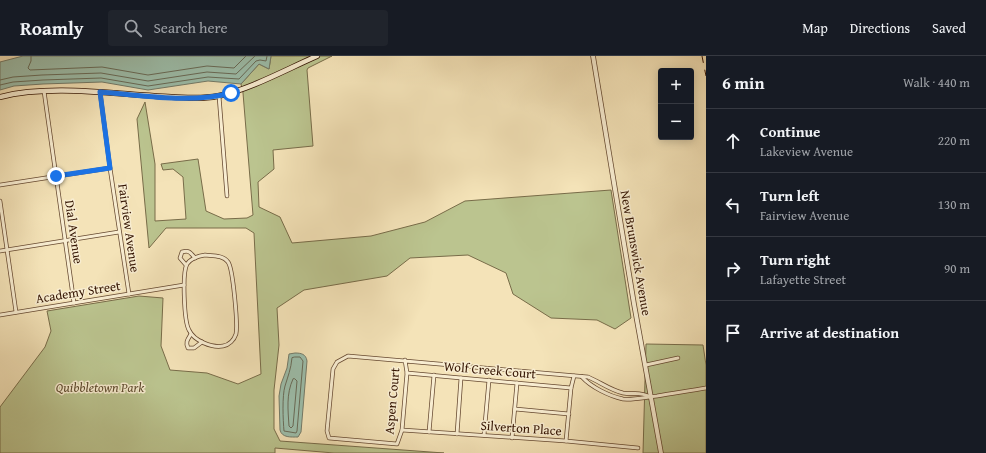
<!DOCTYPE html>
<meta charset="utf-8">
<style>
body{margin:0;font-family:"Gentium Book Plus",serif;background:#20242c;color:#f1f3f6}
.controls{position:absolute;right:12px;top:12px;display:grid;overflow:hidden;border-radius:4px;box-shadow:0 2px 10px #0003}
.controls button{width:36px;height:36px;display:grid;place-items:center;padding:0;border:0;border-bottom:1px solid #363941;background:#171b24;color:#f1f3f6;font:20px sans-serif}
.stop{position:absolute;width:12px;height:12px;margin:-9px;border:3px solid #1a73e8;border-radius:50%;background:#fff}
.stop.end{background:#1a73e8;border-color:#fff;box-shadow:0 1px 4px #0008}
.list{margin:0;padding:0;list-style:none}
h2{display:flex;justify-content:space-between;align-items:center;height:52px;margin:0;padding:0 16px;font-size:17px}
h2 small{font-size:13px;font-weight:400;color:#9ea1a6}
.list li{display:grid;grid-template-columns:26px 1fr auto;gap:12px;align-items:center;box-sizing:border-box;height:64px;padding:0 16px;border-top:1px solid #363941}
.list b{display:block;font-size:15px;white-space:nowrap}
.list p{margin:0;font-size:13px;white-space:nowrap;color:#9ea1a6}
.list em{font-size:13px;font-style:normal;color:#9ea1a6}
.icon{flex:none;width:22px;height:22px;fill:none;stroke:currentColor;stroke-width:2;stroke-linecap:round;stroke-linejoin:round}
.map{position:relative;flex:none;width:706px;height:397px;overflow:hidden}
header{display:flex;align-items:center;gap:24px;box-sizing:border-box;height:56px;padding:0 20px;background:#171b24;border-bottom:1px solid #363941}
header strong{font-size:19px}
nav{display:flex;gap:22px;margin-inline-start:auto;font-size:14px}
.search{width:280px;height:36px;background:#20242c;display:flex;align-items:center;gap:10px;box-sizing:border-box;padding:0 14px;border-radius:4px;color:#9ea1a6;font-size:15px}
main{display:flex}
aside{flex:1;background:#171b24}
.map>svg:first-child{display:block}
</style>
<header>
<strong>Roamly</strong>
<div class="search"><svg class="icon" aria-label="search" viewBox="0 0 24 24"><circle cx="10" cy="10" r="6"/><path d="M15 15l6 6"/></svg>Search here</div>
<nav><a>Map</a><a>Directions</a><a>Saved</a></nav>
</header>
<main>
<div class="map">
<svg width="706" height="397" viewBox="0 0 706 397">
<rect width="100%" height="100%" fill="#f4e3b8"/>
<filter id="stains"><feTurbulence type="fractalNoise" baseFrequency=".005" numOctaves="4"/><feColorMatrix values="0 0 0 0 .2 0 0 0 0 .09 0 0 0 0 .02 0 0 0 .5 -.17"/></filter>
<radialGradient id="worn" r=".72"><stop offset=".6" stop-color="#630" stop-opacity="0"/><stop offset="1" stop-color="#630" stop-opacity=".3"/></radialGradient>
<!-- green -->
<g fill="#bbc48f" stroke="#786c49">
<path d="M271,0H332L308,12L307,14L313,90L273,94L274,113L258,126L259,151L280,161L292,187L371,180L425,166L465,145L611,134L631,262L615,273L597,264L551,262L513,238L506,217L468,199L410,202L387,220L304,234L277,252L279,289L274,334V373L280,385L444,397H334L275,392V397H0V351L45,291L51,275L47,255L139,240L163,242L161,290L170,314L207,317L238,328L261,318L254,177L246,172H166L149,192L137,63L145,46L155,108V165L186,163L183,121L173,113L163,114L161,108L198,103L206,155L224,163L247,162L253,159L243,37L241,28L259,8L269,13Z"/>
<path d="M646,288L703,289L706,309V397H643Z"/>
</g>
<!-- water -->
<g fill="#9cbeab" stroke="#737a68">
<path d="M23,0H271L269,13L259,8L241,28L208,25L148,34L102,26L43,28L14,30L0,34V6Z"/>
<path d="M295,297C301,297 306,298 307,305L301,376L298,381C291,381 282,382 280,374L279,340L281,328L287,312L289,298Z"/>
</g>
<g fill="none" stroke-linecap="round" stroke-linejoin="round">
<!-- shore -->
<g stroke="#686a57" stroke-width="1">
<path d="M31,0V5L28,12L30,14L102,11L148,19L207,10L234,12L246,0"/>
<path d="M0,24L13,21L42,19L101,17L148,25L207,16L236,18L255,0"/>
<path d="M0,29L13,26L43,24L101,22L148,30L208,21L239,23L256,5L260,4L266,5L267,0"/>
<path d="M295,301H300L303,305L297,375L296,377L284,375C283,364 282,340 285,330C288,320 291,313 292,302Z"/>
<path d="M295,323L297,325L293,370L291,372L289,370C288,354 286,338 293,323Z"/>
</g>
<defs>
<g id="minor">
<path d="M44,35L74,247"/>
<path d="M100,36L110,112L129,238"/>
<path d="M219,40L227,140"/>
<path d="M0,129L110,112"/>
<path d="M0,145L16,256"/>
<path d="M0,195L119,176"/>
<path d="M205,199C213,200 223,199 228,206C233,212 238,269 236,278C234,284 229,289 223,290C212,292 194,285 189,274C184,265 182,217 187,208C191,202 198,200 205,199Z"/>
<path d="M186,209L180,202L182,196C189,194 190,196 195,202"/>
<path d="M0,259L184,229"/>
<path d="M191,278C188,283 185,286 188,292H194L202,286"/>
<path d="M405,304L407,317L402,374L397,388L329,382L327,375L333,313L337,306L348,300L588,321C600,326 610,334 623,337C634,339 639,335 650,341"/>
<path d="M646,309L678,302"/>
<path d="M407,317L571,332"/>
<path d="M582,321C591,331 609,340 623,343C634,344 646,341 657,340C673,337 690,335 706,332"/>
<path d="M515,353L569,358"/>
<path d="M402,374L566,385L638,392"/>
<path d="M429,376L434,319"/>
<path d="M457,378L461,322"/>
<path d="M484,379L489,324"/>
<path d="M512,382L517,327"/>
<path d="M566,385L571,332L574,320"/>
</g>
<path id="tertiary" d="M593,0L634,248L661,397"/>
<path id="secondary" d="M0,41C47,29 106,37 154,40C175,41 198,44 218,40C249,34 287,13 317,0"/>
</defs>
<!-- minor casing -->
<use href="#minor" stroke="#654830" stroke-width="4.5"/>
<!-- tertiary casing -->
<use href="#tertiary" stroke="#654830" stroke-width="5.5"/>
<!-- secondary casing -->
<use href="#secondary" stroke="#351503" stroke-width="6"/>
<!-- minor -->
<use href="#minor" stroke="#f8edd1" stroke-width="3"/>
<!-- tertiary -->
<use href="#tertiary" stroke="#f8edd1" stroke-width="4"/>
<!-- secondary -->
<use href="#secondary" stroke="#f8edd1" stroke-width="4.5"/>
<!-- rail -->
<path stroke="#351503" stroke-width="1" stroke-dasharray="7 7" stroke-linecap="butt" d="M702,0L706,20"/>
</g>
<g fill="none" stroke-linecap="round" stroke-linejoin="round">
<!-- route -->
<path stroke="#1a73e8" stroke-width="5" d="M56,120L110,112L100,36C143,39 189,48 231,37"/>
</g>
<g text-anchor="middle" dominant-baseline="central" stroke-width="3" stroke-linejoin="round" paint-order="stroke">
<!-- street labels -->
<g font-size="13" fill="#351503" stroke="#f8edd1">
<text transform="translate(129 172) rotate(82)">Fairview Avenue</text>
<text transform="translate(74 176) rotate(82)">Dial Avenue</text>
<text transform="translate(636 197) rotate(80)">New Brunswick Avenue</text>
<text transform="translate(78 236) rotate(-9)">Academy Street</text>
<text transform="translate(490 314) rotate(5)">Wolf Creek Court</text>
<text transform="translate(392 345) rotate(-85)">Aspen Court</text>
<text transform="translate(521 372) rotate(4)">Silverton Place</text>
</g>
<!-- park labels -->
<g font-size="13" font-style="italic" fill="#5d4a2d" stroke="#f8edd1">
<text x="100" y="331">Quibbletown Park</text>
</g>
</g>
<rect width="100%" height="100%" filter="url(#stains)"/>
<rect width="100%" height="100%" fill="url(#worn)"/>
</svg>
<div class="controls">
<button>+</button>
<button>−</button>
</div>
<div class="stop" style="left:231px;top:37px"></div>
<div class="stop end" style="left:56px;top:120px"></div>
</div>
<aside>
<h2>6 min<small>Walk · 440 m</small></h2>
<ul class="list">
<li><svg class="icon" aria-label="ahead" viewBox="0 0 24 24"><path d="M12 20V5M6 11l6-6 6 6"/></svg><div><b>Continue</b><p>Lakeview Avenue</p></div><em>220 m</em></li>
<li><svg class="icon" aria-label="left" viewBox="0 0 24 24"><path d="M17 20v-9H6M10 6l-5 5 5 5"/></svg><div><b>Turn left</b><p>Fairview Avenue</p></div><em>130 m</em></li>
<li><svg class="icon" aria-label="right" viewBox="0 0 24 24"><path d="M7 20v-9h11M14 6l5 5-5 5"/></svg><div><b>Turn right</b><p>Lafayette Street</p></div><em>90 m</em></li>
<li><svg class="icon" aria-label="arrive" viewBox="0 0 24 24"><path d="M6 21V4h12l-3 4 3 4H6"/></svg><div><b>Arrive at destination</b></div></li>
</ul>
</aside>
</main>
